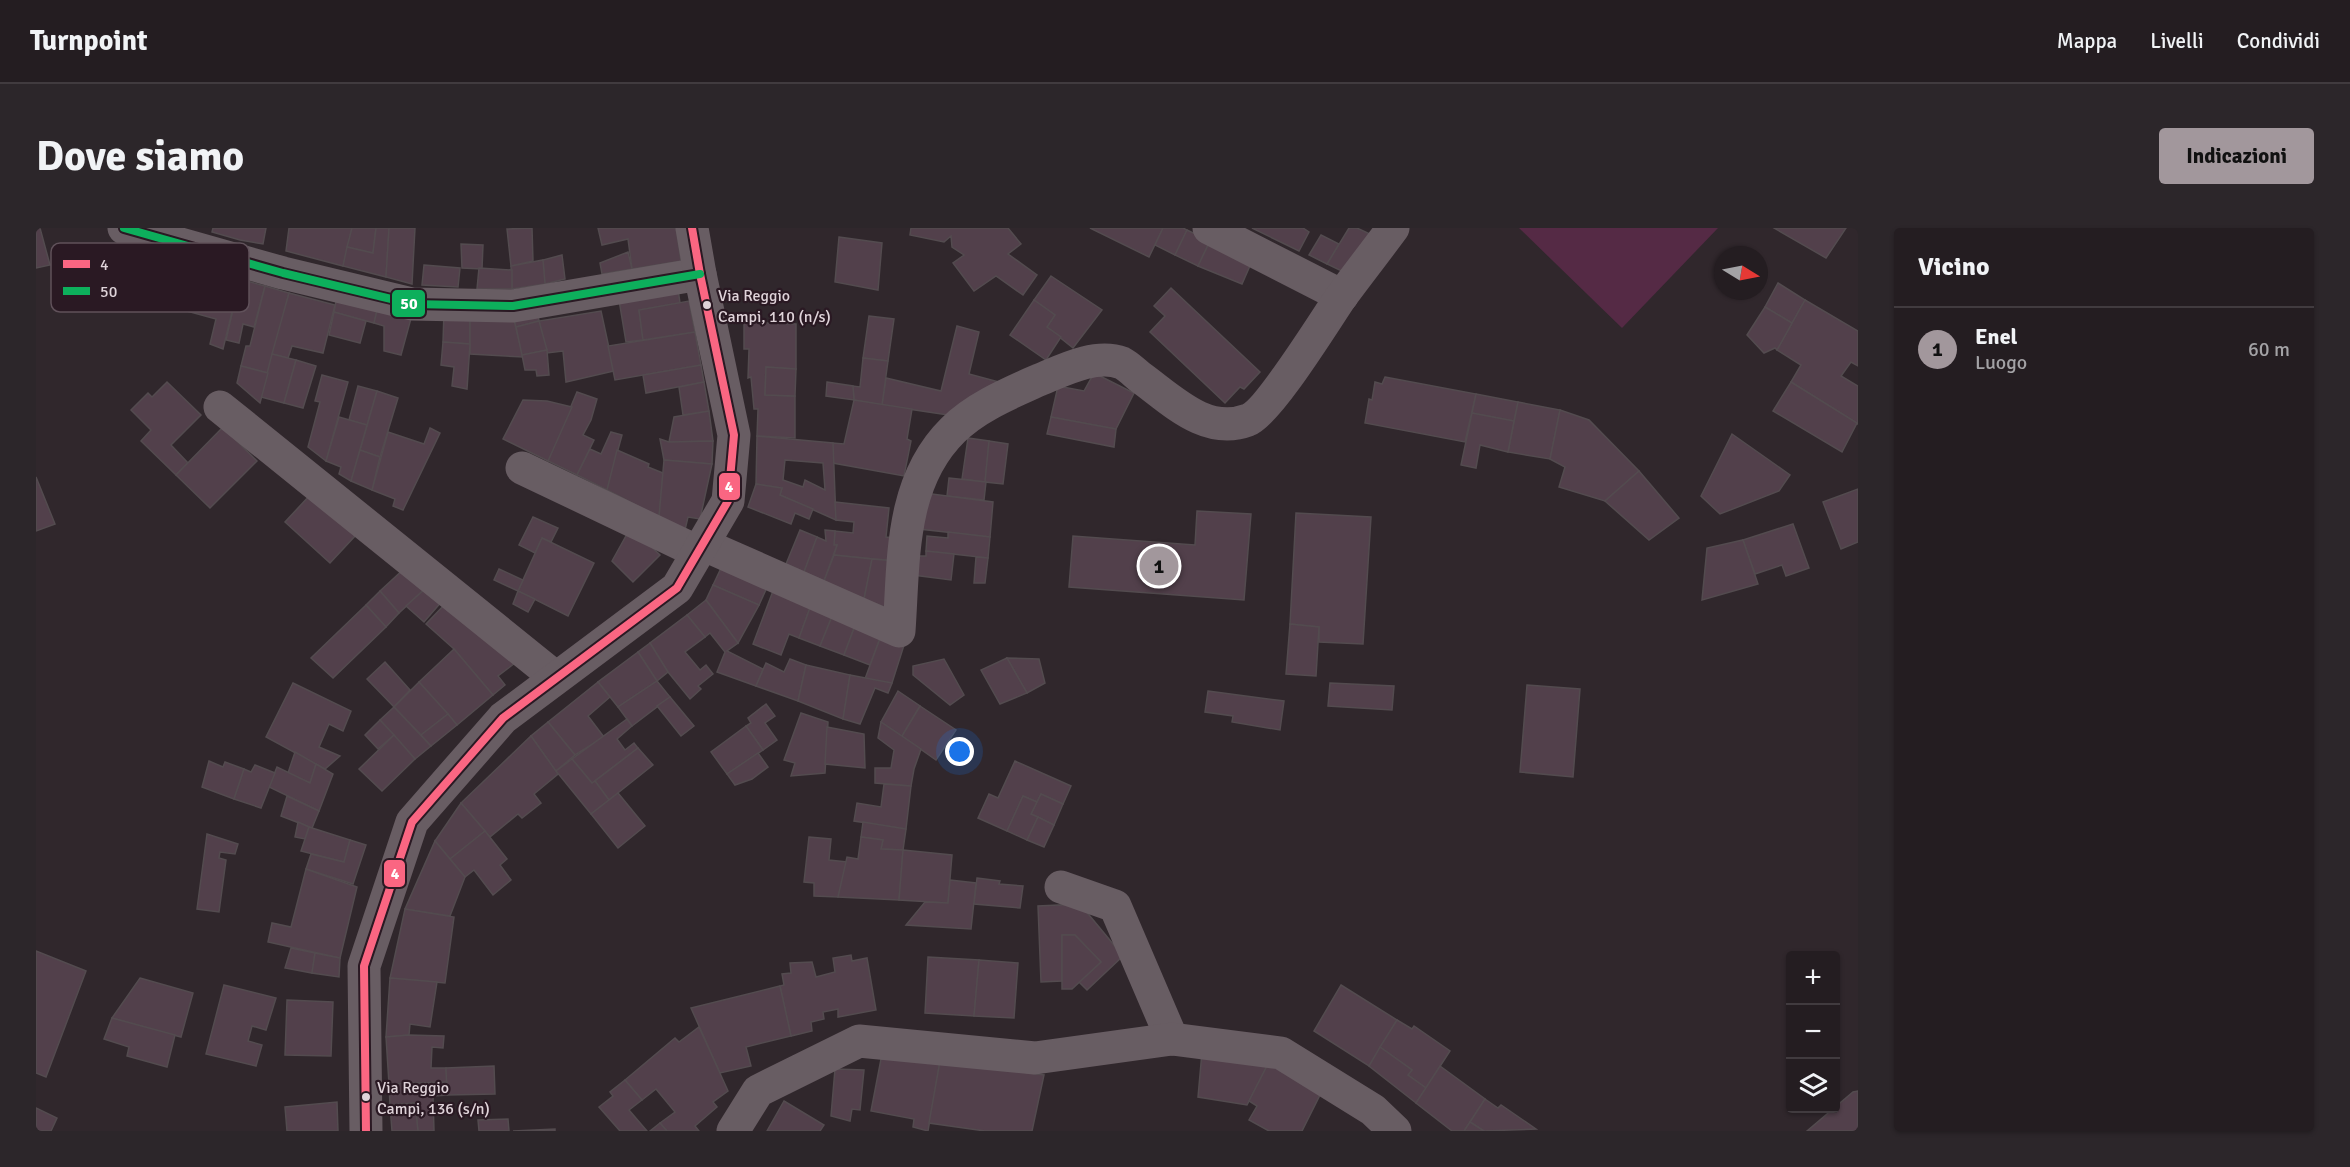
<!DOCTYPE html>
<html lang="it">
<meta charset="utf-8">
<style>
body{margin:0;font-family:Signika,sans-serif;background:#2c262a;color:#f1f3f6}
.controls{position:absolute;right:18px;bottom:18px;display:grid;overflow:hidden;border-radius:6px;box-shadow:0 2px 4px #0004}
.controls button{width:54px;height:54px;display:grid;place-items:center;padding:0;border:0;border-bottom:2px solid #413b3f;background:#241d21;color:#f1f3f6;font:30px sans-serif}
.compass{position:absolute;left:1678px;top:18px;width:54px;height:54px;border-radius:50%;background:#241d21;box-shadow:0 2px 4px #0004;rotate:100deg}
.you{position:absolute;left:924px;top:524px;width:21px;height:21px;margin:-15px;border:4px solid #fff;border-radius:50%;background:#1a73e8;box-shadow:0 0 0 9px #1a73e833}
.badge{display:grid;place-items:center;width:39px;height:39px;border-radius:50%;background:#a2979c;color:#111;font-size:20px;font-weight:700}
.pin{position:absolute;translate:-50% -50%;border:3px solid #fff;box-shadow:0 2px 6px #0006}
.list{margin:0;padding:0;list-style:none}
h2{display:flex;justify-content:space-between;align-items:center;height:78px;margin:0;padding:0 24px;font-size:26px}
h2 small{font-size:20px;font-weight:400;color:#a3a2a5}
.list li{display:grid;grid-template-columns:39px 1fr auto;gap:18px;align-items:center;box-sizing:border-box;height:84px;padding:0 24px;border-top:2px solid #413b3f}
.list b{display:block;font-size:22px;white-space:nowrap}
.list p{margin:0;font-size:20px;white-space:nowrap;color:#a3a2a5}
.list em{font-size:20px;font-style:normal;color:#a3a2a5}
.icon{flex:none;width:33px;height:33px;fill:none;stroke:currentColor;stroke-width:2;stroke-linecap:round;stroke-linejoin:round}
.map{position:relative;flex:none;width:1822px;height:903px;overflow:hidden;border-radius:6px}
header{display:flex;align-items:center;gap:36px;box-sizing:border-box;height:84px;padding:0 30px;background:#241d21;border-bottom:2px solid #413b3f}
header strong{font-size:28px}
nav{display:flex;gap:33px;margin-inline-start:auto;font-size:21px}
.intro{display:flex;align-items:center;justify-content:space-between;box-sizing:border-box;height:144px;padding:0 36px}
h1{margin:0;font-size:42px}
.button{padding:15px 27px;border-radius:6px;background:#a2979c;color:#111;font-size:21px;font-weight:700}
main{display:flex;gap:36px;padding:0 36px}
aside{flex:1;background:#241d21;border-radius:6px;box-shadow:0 2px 4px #0004}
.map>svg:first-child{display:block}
</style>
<header>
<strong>Turnpoint</strong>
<nav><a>Mappa</a><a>Livelli</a><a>Condividi</a></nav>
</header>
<div class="intro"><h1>Dove siamo</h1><a class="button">Indicazioni</a></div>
<main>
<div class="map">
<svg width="1822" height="903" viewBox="0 0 1822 903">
<rect width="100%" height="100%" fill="#30272c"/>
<!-- green -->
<path fill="#552a45" d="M1483,0H1682L1586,100Z"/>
<!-- building -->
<g fill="#52404b" stroke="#534b4f" stroke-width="1.5" fill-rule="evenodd">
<path d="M0,0H4L14,37L0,40Z"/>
<path d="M177,0H230L227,16L204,12L176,4Z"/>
<path d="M253,0H316L307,38L250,23Z"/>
<path d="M316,0H340L337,25L311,19Z"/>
<path d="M340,0H353L350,49L307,38L311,19L337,25Z"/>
<path d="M353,0H379L376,56L350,49Z"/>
<path d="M496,0L497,33L475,38L471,1Z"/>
<path d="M562,0H640L645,33L596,41L592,11L566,17Z"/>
<path d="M875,0H972L985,16L972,26L1001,47L987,67L960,48L938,63L917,35L928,27L916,19L915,8L908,14L874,7Z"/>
<path d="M1054,0H1127L1113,29Z"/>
<path d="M1127,0H1147L1151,2L1139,27L1119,17Z"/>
<path d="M1216,0H1267L1273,4L1263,23Z"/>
<path d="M1313,0H1321L1334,6L1312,46L1291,36Z"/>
<path d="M1738,0H1810L1790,30Z"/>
<path d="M1151,2L1174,13L1162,38L1139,27Z"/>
<path d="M1285,7L1303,16L1291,36L1273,27Z"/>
<path d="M803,9L846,15L842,62L799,54Z"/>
<path d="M1174,13L1217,31L1206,56L1162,38Z"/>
<path d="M425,16L447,17L446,41L426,40Z"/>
<path d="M592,24L596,41L566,46L564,35Z"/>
<path d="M526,27L529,51L509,56L507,32Z"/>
<path d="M507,32L509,56L476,61L475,38Z"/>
<path d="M388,37L424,40L422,59L386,57Z"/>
<path d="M157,39L204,51L187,121L174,116L180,91L147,82Z"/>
<path d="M443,40L476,42V61H441Z"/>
<path d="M1015,48L1066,82L1037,120L1011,99L1019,87L998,72Z"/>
<path d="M204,51L229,58L218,99L207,96L203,115L190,112Z"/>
<path d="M1742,55L1769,72L1756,95L1729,79Z"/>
<path d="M229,58L253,65L232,145L205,138L210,118H214Z"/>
<path d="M1135,60L1224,144L1208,161L1204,159L1189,175L1114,104L1129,88L1118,78Z"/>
<path d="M642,61L644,75L603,82L607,112L590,114L583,72Z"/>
<path d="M302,63L343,74L338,95L298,84Z"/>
<path d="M253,65L299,77L287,125L256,118L252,130L236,126Z"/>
<path d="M998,72L1019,87L1011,99L1025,109L1010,132L974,107Z"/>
<path d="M1769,72L1822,103V138L1815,134L1805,148L1822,158V196L1755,154L1765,137L1741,122Z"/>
<path d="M653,73L659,104L607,112L603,82Z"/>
<path d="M343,74L377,83L365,127L348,123V98L338,95Z"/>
<path d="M1729,79L1756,95L1741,122L1739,120L1728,125L1711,107Z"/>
<path d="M501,81L503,93L480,99L477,88Z"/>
<path d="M565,83L578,143L530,154L527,123L511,125L503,93Z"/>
<path d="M298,84L330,93L324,115L293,107Z"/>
<path d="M408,84L434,85V116L407,114Z"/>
<path d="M434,85L477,88L487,129L434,126Z"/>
<path d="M833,88L858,91L852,133L827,130Z"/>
<path d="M503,93L511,122L486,127L480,99Z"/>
<path d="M708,94L760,96V141L730,139L729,167L759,168V210L721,208L722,181H718L715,149L712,150L713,121H708Z"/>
<path d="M921,98L943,104L933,146L963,154L912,187L846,177L850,150L905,163Z"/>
<path d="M659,104L665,137L579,152L572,118Z"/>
<path d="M407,114L434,116L431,161L416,158L418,139L405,137Z"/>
<path d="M511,122L513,147L501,148L500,142H489L486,127Z"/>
<path d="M236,126L260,132L248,175L225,169Z"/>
<path d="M827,130L852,133L846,177L818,172L817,158L824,159Z"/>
<path d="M260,132L280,138L267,180L248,175Z"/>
<path d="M665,137L668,154L610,165L607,147Z"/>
<path d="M205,138L232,145L224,175L201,155Z"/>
<path d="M730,139L760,141L759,168L729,167Z"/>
<path d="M1058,145L1098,165L1080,201L1015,189L1022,158L1048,163Z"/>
<path d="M286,147L312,154L290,233L272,219L284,174L279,173Z"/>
<path d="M1349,149L1440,166L1429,214L1329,195L1333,171L1336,172L1339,154L1346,156Z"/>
<path d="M131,154L165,187L135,217L152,235L140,247L105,213L115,202L95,182L112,165L116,169Z"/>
<path d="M668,154L673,183L647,187L643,159Z"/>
<path d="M791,154L817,158L818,172L790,168Z"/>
<path d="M1755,154L1821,195L1806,224L1737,183Z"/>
<path d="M322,158L341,163L331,197L313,192Z"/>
<path d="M341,163L362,170L344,229L324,222Z"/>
<path d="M541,164L561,171L555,192L547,207L558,212L541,247L512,233Z"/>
<path d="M1440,166L1482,174L1478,193L1436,185Z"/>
<path d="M487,172L511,173L536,179L512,233L467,211Z"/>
<path d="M818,172L876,181L871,211L875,213L868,248L797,235V215L808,216Z"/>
<path d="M1482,174L1524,182L1514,231L1472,224Z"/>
<path d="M1524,182L1553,192L1603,243L1569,273L1523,259L1529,239L1514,231Z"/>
<path d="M673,183L677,213L633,214L638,189Z"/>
<path d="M1436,185L1478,193L1472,224L1444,217L1440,240L1425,237Z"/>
<path d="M303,189L331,197L315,253L303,246L305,239L290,233Z"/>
<path d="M1015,189L1080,201L1078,219L1011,206Z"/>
<path d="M187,199L221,233L174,280L140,247Z"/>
<path d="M394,200L404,205L367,282L357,278L359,271L336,262L352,204L388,216Z"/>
<path d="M575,204L586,207L571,262L541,247L554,221L565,226Z"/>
<path d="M1696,206L1754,247L1743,263L1684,286L1665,268Z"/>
<path d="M721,208L797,215L800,292L744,267L746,260L720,256ZM749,232L787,235L789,262L769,252L767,259L747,252Z"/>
<path d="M932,210L953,213L949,254L926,251Z"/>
<path d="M624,211L633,214L677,213L676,236L628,232Z"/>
<path d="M953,213L972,216L967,256L949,254Z"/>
<path d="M324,222L344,229L336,262L315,253Z"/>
<path d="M581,222L613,236L612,239L627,245L623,289L571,262Z"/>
<path d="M628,232L676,236L664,291L652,289L649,302L623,289Z"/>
<path d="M1603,243L1643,290L1613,312L1569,273Z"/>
<path d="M0,249L19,296L0,303Z"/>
<path d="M913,250L950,254L948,272L911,268Z"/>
<path d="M720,256L746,260L744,267L777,281L773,291L759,285L755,296L712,279Z"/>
<path d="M1822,261V314L1805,321L1787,274Z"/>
<path d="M888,265L957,274L954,309L883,301Z"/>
<path d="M275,266L320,307L294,335L249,294Z"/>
<path d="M799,274L853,280L850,309L868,311L860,333L798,327L801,317H798L799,303L817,305L818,294L800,292Z"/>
<path d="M1161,283L1215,286L1208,372L1033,359L1037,308L1159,317Z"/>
<path d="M1260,285L1335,289L1327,416L1283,414V399L1254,396Z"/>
<path d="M497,289L522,300L515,314L506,310L499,325L483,317Z"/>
<path d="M1757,296L1773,340L1750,348L1746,337L1719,346L1707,312Z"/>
<path d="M595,299L624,327L597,354L576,333Z"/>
<path d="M764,302L781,309L768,344L750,336Z"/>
<path d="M789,302L799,303L798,317H801L788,353L768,344L781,309L790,313Z"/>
<path d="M912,304L954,309L952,330L890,323L891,308L912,310Z"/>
<path d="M506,310L558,335L532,388L482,363Z"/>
<path d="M1707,312L1722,356L1666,372L1671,320Z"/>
<path d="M890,323L918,326L915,352L877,347L880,328H890Z"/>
<path d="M798,327L836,331L828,371L788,353Z"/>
<path d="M940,329L952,330L949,355H938Z"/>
<path d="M836,331L860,333L856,382L828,371Z"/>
<path d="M687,336L732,357L723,377L677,357Z"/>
<path d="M370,339L391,359L363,385L344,363Z"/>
<path d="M463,341L487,352L482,363L458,352Z"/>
<path d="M677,357L723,377L702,415L670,372Z"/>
<path d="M391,359L408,371L388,394L370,378Z"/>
<path d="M344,363L363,385L350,399L330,377Z"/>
<path d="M482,363L499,371L492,384L477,376Z"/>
<path d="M737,363L775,377L763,410L753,406L745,427L717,416Z"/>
<path d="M670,372L702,415L691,423L727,441L720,458L681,444L689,424L674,405L669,409L651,387Z"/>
<path d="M411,374L479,435L462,448L469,457L457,467L418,421L390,396Z"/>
<path d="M330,377L350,399L297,450L275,430Z"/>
<path d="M775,377L797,386L784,418L763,410Z"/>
<path d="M797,386L820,395L808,427L784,418Z"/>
<path d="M651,387L669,409L649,424L664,442L670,437L677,446L662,458L665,461L654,471L632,444L614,415Z"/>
<path d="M820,395L846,405L834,437L808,427Z"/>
<path d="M1254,396L1283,399L1280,448L1250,446Z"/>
<path d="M846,405L869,414L856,455L829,451Z"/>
<path d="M614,415L632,444L621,453L602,424Z"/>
<path d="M418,421L457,467L421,497L383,454Z"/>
<path d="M602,424L621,453L582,479L562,454Z"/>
<path d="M971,430L1003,431L1009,455L991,465Z"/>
<path d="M971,430L991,465L964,476L945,442Z"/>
<path d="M754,431L770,437L762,473L720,458L730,435L748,444Z"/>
<path d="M908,431L928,467L914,477L877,447V438Z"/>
<path d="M349,434L374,462L358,479L331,451Z"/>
<path d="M770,437L814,447L807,491L762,473Z"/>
<path d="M814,447L856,455L852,465L839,460L824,496L807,491Z"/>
<path d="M621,453L634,469L596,498L582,479Z"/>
<path d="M383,454L412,486L385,507L358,479Z"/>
<path d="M562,454L574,469L552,488L568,509L539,527L512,494Z"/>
<path d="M257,455L315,483L307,503L293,496L283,519L304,528L289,541L230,509Z"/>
<path d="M1294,455L1358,458L1356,482L1292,478Z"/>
<path d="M1491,457L1544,461L1537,549L1484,544Z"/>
<path d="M862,463L884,478L866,508L845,494Z"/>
<path d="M1172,463L1248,473L1244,502L1196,494L1197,488L1169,484Z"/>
<path d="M634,469L658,498L645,508L621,478Z"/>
<path d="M730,476L739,488L729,495L741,512L727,522L710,498L715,495L712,490Z"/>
<path d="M884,478L920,502L900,532L866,508Z"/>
<path d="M358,479L395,518L379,531L344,492Z"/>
<path d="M765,485L792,494L789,545L755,548L759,535L748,532Z"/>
<path d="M412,486L421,497L395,518L385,507Z"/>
<path d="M591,491L596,498L581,511L589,522L598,515L602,520L556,555L536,531Z"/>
<path d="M344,492L358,507L342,521L329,507Z"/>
<path d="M512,494L539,527L520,543L495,508Z"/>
<path d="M845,494L885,521L878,541L875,558L839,555V540H855L858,522L842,510Z"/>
<path d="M710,498L727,522L691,546L675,524Z"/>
<path d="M791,499L828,506L829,540L789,536Z"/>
<path d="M358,507L379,531L346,563L323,541Z"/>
<path d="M495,508L522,546L498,566L505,575L486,590L482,586L454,609L425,575Z"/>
<path d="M602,520L617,537L573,572L559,553Z"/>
<path d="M259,524L280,536L274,555L252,545Z"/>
<path d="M722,525L732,539L716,551L699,557L691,546Z"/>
<path d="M536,531L556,555L559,553L573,572L555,586L520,543Z"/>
<path d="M173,533L187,539L189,534L208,541L198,571L166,559Z"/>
<path d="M979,533L1035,558L1027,576L1005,566L1001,574L987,568L971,603L942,590L953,566L962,570Z"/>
<path d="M280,536L297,546L283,583L233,559L241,539L274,555Z"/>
<path d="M219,537L239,545L225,580L198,571L208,541L215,544Z"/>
<path d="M848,556L875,558L870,601L818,593L821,575L845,579Z"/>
<path d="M582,565L609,598L582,620L555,586Z"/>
<path d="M1005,566L1027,576L1018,597L995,586Z"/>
<path d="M251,568L283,583L276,600L245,588Z"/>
<path d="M987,568L1001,574L995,586L1002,589L991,612L971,603Z"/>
<path d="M425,575L449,603L414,631L399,613Z"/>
<path d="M1002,589L1018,597L1008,619L991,612Z"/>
<path d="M262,594L273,599L269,611L259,609Z"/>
<path d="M827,594L870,601L867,622L845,621L847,612L825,609Z"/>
<path d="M273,599L314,612L308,634L265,623Z"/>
<path d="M449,603L471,631L464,637L475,652L457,667L438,642L429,649L414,631Z"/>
<path d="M171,606L202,616L199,626L184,624L183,630L190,632L183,684L161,681Z"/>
<path d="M773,609L795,611L793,632L811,634L802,669L778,668V655L768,654Z"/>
<path d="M825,609L847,612L845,621L867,622L863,672L802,669L811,629L822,631Z"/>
<path d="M314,612L330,617L317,656L270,641L275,626L308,634Z"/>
<path d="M399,613L429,649L414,688L369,681Z"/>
<path d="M867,622L916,627L912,675L863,672Z"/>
<path d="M270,641L321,659L304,730L232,714L236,695L255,699Z"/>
<path d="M941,650L964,653L963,656L987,658L984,680L938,676Z"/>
<path d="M914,652L940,655L935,701L870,697L889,674L912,675Z"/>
<path d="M1044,676L1087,728L1051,762L1043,754L1065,734L1039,707H1026V753L1005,754L1002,678Z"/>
<path d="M369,681L418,689L409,755L354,750Z"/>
<path d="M1026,707H1039L1065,734L1036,761H1026Z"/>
<path d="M255,720L279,725L276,745L249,740Z"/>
<path d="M0,723L50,743L10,849L0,845Z"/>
<path d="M279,725L304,730L303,749L276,745Z"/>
<path d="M815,727L816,733L831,730L840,782L802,789V781L787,784L788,791L775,794L776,803L755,808L744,758L748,757L746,746L755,745L754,735L776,734L780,749L799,744L797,730Z"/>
<path d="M892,729L943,732L938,788L889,785Z"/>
<path d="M943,732L982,735L978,790L938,788Z"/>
<path d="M104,750L157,765L145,809L76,790Z"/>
<path d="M354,750L401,754L394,799L374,796L373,807L350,809Z"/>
<path d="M188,757L240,770L230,802L216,798L212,813L226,817L220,838L170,826Z"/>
<path d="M1305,757L1361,792L1333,838L1278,803Z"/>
<path d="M744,758L755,808L710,819L715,838L684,845L655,780Z"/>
<path d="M251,772L297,774L295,828L249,827Z"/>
<path d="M76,790L139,807L131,839L91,828L93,819L68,811Z"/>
<path d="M1361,792L1376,801L1378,798L1414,823L1390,860L1372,847L1376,842L1344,819Z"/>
<path d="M663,799L692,863L677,874L681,879L659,898L663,903H631L624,895L639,884L620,861L606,872L589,852L639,810L643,814Z"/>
<path d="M373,807L408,808L407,820L396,819L395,840H410L411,854L353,856L350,809Z"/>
<path d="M1344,819L1376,842L1372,847L1390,860L1380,875L1333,838Z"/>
<path d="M1166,824L1233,834L1211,877L1162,869Z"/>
<path d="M845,831L904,833L892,903L877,899L878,891L835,883Z"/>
<path d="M904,833L1008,847L996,903H949L893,895Z"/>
<path d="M1233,834L1286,863L1266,903H1233L1213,892L1221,878L1213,873Z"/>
<path d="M458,838L459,866L411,867L410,840Z"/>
<path d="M1404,838L1449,871L1428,903H1416L1380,875Z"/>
<path d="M799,841L828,842L824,882L816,881L814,893L795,888Z"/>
<path d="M589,852L606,872L593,882L611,903H584L563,879L577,868L574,864Z"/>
<path d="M411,854V867L397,868L398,903H382L379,875L354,877L353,856Z"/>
<path d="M1822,863V903H1771L1817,864Z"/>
<path d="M1449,871L1462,880L1465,877L1500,901L1448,903L1434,894Z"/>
<path d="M748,873L788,897L784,903H731Z"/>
<path d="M301,874L302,903H251L249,879Z"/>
<path d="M379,875L382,903H356L354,877Z"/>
<path d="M0,880L21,890L15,903H0Z"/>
<path d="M472,891L473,903H443L442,892Z"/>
<path d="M1434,894L1448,903H1428Z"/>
<path d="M624,895L631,903H614Z"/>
<path d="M519,901V903H477Z"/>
</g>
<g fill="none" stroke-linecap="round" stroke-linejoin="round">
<!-- minor -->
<g stroke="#685d63" stroke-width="33">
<path d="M88,0L247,45L376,76L477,78L664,46"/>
<path d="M1173,0L1306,68"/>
<path d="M184,179L519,449"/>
<path d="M486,240L662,324"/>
<path d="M666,316L863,403C868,334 863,255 917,202C940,179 974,165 1003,152C1027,142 1060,125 1086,135C1092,138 1099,145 1104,149C1136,172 1170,208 1212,192C1232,185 1290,91 1305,69C1322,46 1340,23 1357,0"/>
<path d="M1025,659L1079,678L1136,811"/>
<path d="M330,903L328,738L376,594L467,490L641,360L692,273L698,207L664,46L656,0"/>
<path d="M697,903L722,863L823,813L999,830L1136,811L1245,825L1337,882L1359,903"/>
</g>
<defs>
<path id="bus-1" d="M330,903L328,738L376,594L467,490L641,360L692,273L698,207L664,46L656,0"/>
<path id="bus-2" d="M88,0L247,45L376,76L477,78L664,46"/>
</defs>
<!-- bus-1 casing -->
<use href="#bus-1" stroke="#2a1923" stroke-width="12"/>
<!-- bus-2 casing -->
<use href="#bus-2" stroke="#2a1923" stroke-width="12"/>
<!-- bus-1 -->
<use href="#bus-1" stroke="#fa6682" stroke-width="8"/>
<!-- bus-2 -->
<use href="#bus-2" stroke="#0daf5c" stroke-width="8"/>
</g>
<!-- markers -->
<g fill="#dfd3d9" stroke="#2a1923" stroke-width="2">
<circle cx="671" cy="77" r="5"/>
<circle cx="330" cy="869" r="5"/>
</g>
<g text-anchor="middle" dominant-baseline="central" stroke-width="4.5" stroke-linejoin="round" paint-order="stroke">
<!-- bus labels -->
<g font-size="16" fill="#dfd3d9" stroke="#2a1923" text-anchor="start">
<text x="682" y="68">Via Reggio<tspan x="682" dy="21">Campi, 110 (n/s)</tspan></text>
<text x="341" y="860">Via Reggio<tspan x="341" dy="21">Campi, 136 (s/n)</tspan></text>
</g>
</g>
<!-- legend -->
<rect x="15" y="15" width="198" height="69" rx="9" fill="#2a1923" stroke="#60515a" stroke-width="1.5"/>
<rect x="27" y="32" width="27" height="8" fill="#fa6682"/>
<rect x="27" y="59" width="27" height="8" fill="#0daf5c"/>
<g font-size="16" fill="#dfd3d9">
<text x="64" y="42">4</text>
<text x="64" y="69">50</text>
</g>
<g stroke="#2a1923" stroke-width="2">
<rect x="355" y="61" width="35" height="29" rx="6" fill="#0daf5c"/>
<rect x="682" y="244" width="23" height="29" rx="6" fill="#fa6682"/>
<rect x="347" y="631" width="23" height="29" rx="6" fill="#fa6682"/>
</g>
<g font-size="16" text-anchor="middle" font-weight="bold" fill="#fff">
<text x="373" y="81">50</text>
<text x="693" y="264">4</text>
<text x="359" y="651">4</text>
</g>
</svg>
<div class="controls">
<button>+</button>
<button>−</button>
<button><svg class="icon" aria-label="layers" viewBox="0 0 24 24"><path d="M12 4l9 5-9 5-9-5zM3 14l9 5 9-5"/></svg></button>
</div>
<svg class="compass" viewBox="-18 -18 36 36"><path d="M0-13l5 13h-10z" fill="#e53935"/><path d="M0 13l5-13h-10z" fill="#a3a2a5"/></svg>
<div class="you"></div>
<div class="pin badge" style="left:1123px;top:338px">1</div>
</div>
<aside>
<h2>Vicino<small></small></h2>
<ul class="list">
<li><span class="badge">1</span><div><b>Enel</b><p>Luogo</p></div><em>60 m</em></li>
</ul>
</aside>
</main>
